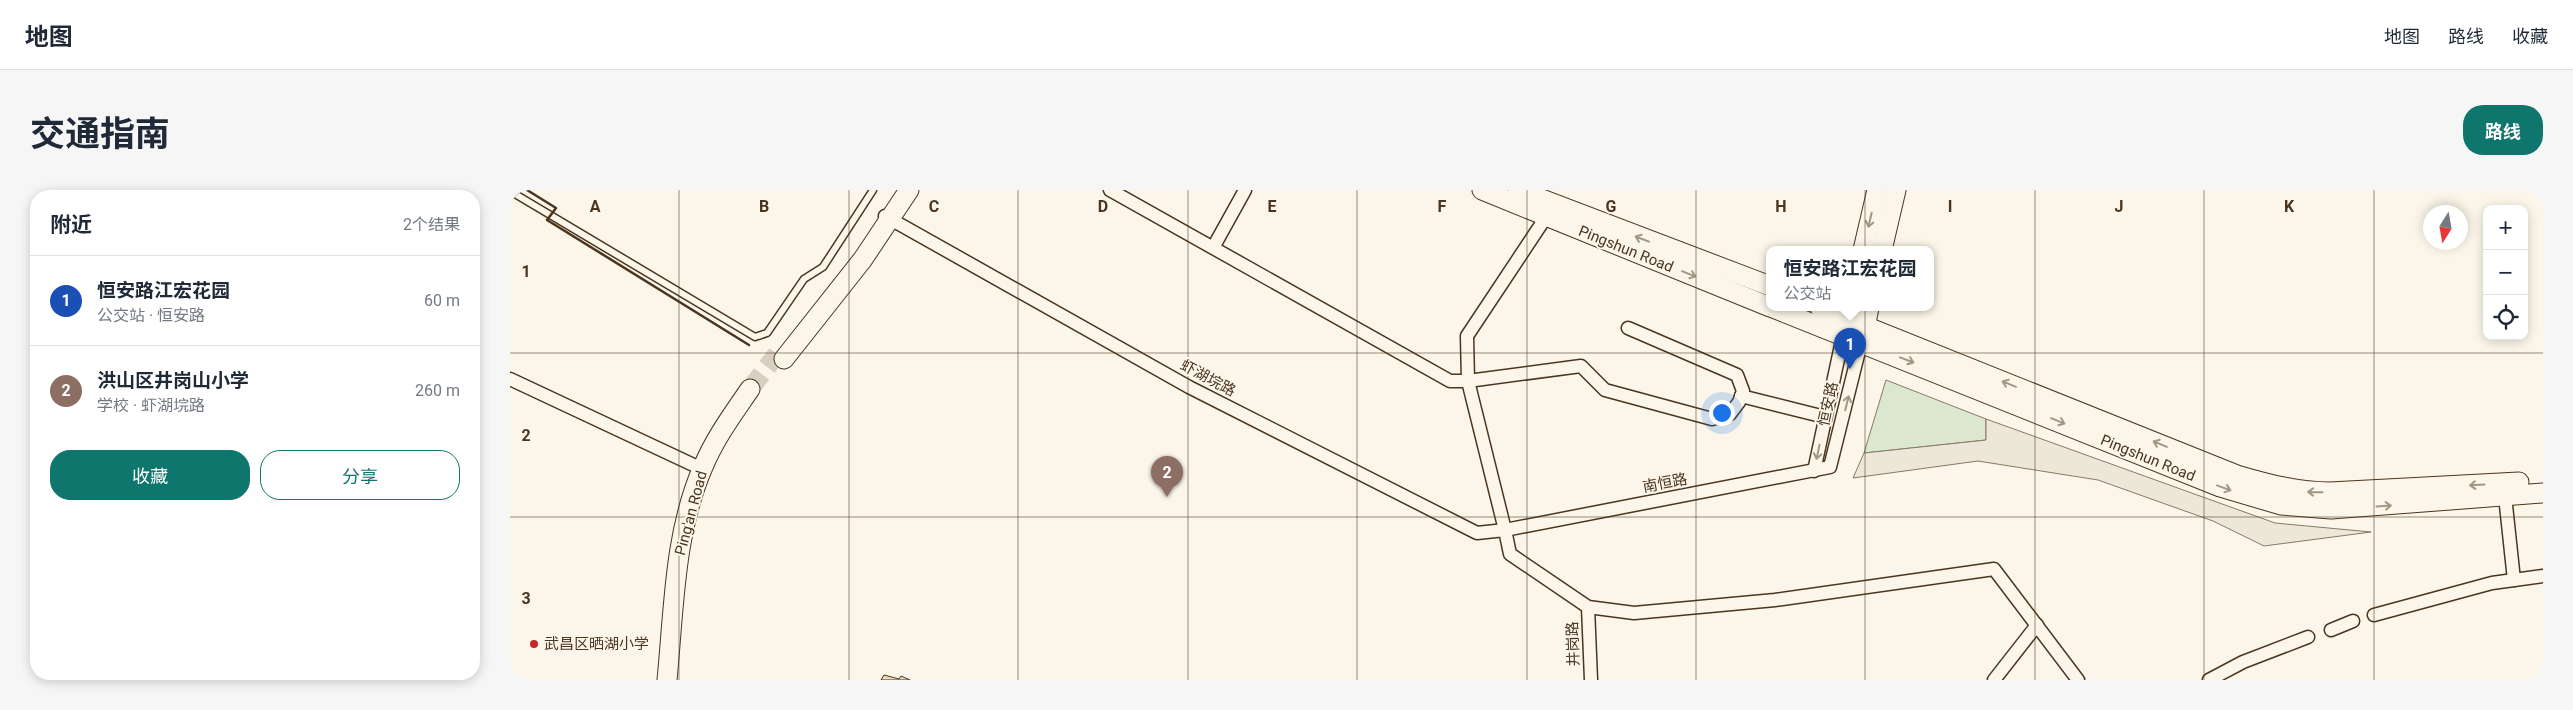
<!DOCTYPE html>
<html lang="zh">
<meta charset="utf-8">
<style>
body{margin:0;font-family:Roboto,"Noto Sans SC",sans-serif;background:#f6f6f7;color:#1f2937}
.controls{position:absolute;right:15px;top:15px;display:grid;overflow:hidden;border-radius:10px;box-shadow:0 2px 12px #0003}
.controls button{width:45px;height:45px;display:grid;place-items:center;padding:0;border:0;border-bottom:1px solid #e0e1e3;background:#fff;color:#1f2937;font:25px sans-serif}
.compass{position:absolute;left:1913px;top:15px;width:45px;height:45px;border-radius:50%;background:#fff;box-shadow:0 2px 12px #0003;rotate:191deg}
.you{position:absolute;left:1211px;top:222px;width:18px;height:18px;margin:-12px;border:4px solid #fff;border-radius:50%;background:#1a73e8;box-shadow:0 0 0 8px #1a73e833}
.badge{display:grid;place-items:center;width:32px;height:32px;border-radius:50%;background:#0f766e;color:#fff;font-size:16px;font-weight:700}
.pin{position:absolute;translate:-50% -41px;filter:drop-shadow(0 1px 2px #0008)}
.pin::after{content:'';position:absolute;top:26px;width:18px;height:15px;background:inherit;clip-path:polygon(0 0,100% 0,50% 100%)}
.popup{position:absolute;left:1256px;top:56px;width:168px;height:65px;box-sizing:border-box;display:grid;place-content:center;border-radius:10px;background:#fff;filter:drop-shadow(0 1px 4px #0005);font-size:16px;white-space:nowrap;color:#747a83}
.popup b{font-size:19px;color:#1f2937}
.popup::after{content:'';position:absolute;left:50%;top:100%;margin-left:-10px;border:10px solid transparent;border-top-color:#fff}
.list{margin:0;padding:0;list-style:none}
h2{display:flex;justify-content:space-between;align-items:center;height:65px;margin:0;padding:0 20px;font-size:21px}
h2 small{font-size:16px;font-weight:400;color:#747a83}
.list li{display:grid;grid-template-columns:32px 1fr auto;gap:15px;align-items:center;box-sizing:border-box;height:90px;padding:0 20px;border-top:1px solid #e0e1e3}
.list b{display:block;font-size:19px;white-space:nowrap}
.list p{margin:0;font-size:16px;white-space:nowrap;color:#747a83}
.list em{font-size:16px;font-style:normal;color:#747a83}
.actions{display:flex;gap:10px;padding:15px 20px}
.actions a{flex:1;padding:11px 0;border:1px solid #0f766e;border-radius:20px;text-align:center;font-size:18px;color:#0f766e}
.actions .main{background:#0f766e;color:#fff}
.icon{flex:none;width:28px;height:28px;fill:none;stroke:currentColor;stroke-width:2;stroke-linecap:round;stroke-linejoin:round}
.map{position:relative;flex:none;width:2033px;height:490px;overflow:hidden;border-radius:20px}
header{display:flex;align-items:center;gap:30px;box-sizing:border-box;height:70px;padding:0 25px;background:#fff;border-bottom:1px solid #e0e1e3}
header strong{font-size:24px}
nav{display:flex;gap:28px;margin-inline-start:auto;font-size:18px}
.intro{display:flex;align-items:center;justify-content:space-between;box-sizing:border-box;height:120px;padding:0 30px}
h1{margin:0;font-size:35px}
.button{padding:12px 22px;border-radius:20px;background:#0f766e;color:#fff;font-size:18px;font-weight:700}
main{display:flex;gap:30px;padding:0 30px}
aside{flex:1;background:#fff;border-radius:20px;box-shadow:0 2px 12px #0003}
.map>svg:first-child{display:block}
</style>
<header>
<strong>地图</strong>
<nav><a>地图</a><a>路线</a><a>收藏</a></nav>
</header>
<div class="intro"><h1>交通指南</h1><a class="button">路线</a></div>
<main>
<aside>
<h2>附近<small>2个结果</small></h2>
<ul class="list">
<li><span class="badge" style="background:#1a4fb4">1</span><div><b>恒安路江宏花园</b><p>公交站 · 恒安路</p></div><em>60 m</em></li>
<li><span class="badge" style="background:#8d6e63">2</span><div><b>洪山区井岗山小学</b><p>学校 · 虾湖垸路</p></div><em>260 m</em></li>
</ul>
<div class="actions"><a class="main">收藏</a><a>分享</a></div>
</aside>
<div class="map">
<svg width="2033" height="490" viewBox="0 0 2033 490">
<rect width="100%" height="100%" fill="#fbf6e9"/>
<!-- green -->
<path fill="#dce7d0" stroke="#887966" d="M1376,190L1476,229V250L1354,263Z"/>
<!-- parking -->
<path fill="#ede7d9" stroke="#887966" d="M1476,229L1765,333L1861,342L1754,356L1703,331L1588,290L1468,271L1343,288L1354,263L1476,250Z"/>
<!-- building -->
<path fill="#ecdcbc" stroke="#4a3520" d="M374,485L389,489L391,486L400,490H371Z"/>
<g fill="none" stroke-linecap="round" stroke-linejoin="round">
<!-- secondary-tunnel -->
<path stroke="#d8cfc1" stroke-width="19" stroke-dasharray="19 9" stroke-linecap="butt" d="M240,199L267,164"/>
<defs>
<path id="lane" d="M0,1L245,147L257,143L294,89L313,77L363,0"/>
<g id="street">
<path d="M600,0L940,191H958L1071,176L1095,200L1202,229L1220,224L1229,212L1233,201L1227,185L1118,138"/>
<path d="M375,26L679,197L967,343L995,340L1000,364L1078,417L1124,423L1265,410L1484,379L1568,490"/>
<path d="M1036,27L957,146L958,191L995,340L1320,277L1351,153"/>
<path d="M704,56L735,0"/>
<path d="M0,189L192,279"/>
<path d="M1231,206L1315,227"/>
<path d="M1304,281L1333,146"/>
<path d="M1995,306L2004,390"/>
<path d="M1078,417L1081,490"/>
<path d="M1864,425L1982,393L2033,386"/>
<path d="M1821,440L1843,431"/>
<path d="M1484,490L1527,435"/>
<path d="M1699,490L1733,472L1798,447"/>
</g>
<g id="secondary">
<path d="M972,0L1260,117"/>
<path d="M1008,0L1260,96"/>
<path d="M1353,60L1367,0"/>
<path d="M1372,60L1386,0"/>
<path d="M1263,118L1710,297L1771,315L1821,319L2033,303"/>
<path d="M1310,118L1727,285C1758,294 1787,302 1820,302L2009,292"/>
<path d="M1353,147L1359,118"/>
<path d="M274,169L353,69L399,0"/>
<path d="M157,490C164,419 164,343 193,277C205,248 223,224 240,199"/>
</g>
</defs>
<!-- lane casing -->
<use href="#lane" stroke="#4a3520" stroke-width="9"/>
<!-- street casing -->
<use href="#street" stroke="#4a3520" stroke-width="15"/>
<!-- secondary casing -->
<use href="#secondary" stroke="#4a3520" stroke-width="21"/>
<!-- lane -->
<use href="#lane" stroke="#fbf6e9" stroke-width="6"/>
<!-- street -->
<use href="#street" stroke="#fbf6e9" stroke-width="12"/>
<!-- secondary -->
<use href="#secondary" stroke="#fbf6e9" stroke-width="19"/>
<!-- wall -->
<path stroke="#4a3520" stroke-width="2.5" d="M17,0L46,18L37,30L239,155"/>
</g>
<!-- one-way arrows -->
<defs><path id="oneway-shaft" d="M-6 0H5M1.5-3L5.5 0L1.5 3" fill="none" stroke-width="1.6" stroke-linecap="round" stroke-linejoin="round" transform="scale(1.25)"/></defs>
<g stroke="#a29684">
<use href="#oneway-shaft" transform="translate(1360 30) rotate(103)"/>
<use href="#oneway-shaft" transform="translate(1132 49) rotate(-159)"/>
<use href="#oneway-shaft" transform="translate(1179 84) rotate(22)"/>
<use href="#oneway-shaft" transform="translate(1397 170) rotate(21)"/>
<use href="#oneway-shaft" transform="translate(1499 194) rotate(-158)"/>
<use href="#oneway-shaft" transform="translate(1337 213) rotate(-76)"/>
<use href="#oneway-shaft" transform="translate(1548 231) rotate(22)"/>
<use href="#oneway-shaft" transform="translate(1650 254) rotate(-158)"/>
<use href="#oneway-shaft" transform="translate(1308 262) rotate(102)"/>
<use href="#oneway-shaft" transform="translate(1967 295) rotate(177)"/>
<use href="#oneway-shaft" transform="translate(1714 298) rotate(20)"/>
<use href="#oneway-shaft" transform="translate(1805 302) rotate(-179)"/>
<use href="#oneway-shaft" transform="translate(1874 316) rotate(-4)"/>
</g>
<!-- grid -->
<path fill="none" stroke="#4a3520" stroke-width="1" stroke-opacity="0.55" d="M169,0V490M339,0V490M508,0V490M678,0V490M847,0V490M1017,0V490M1186,0V490M1355,0V490M1525,0V490M1694,0V490M1864,0V490M0,163H2033M0,327H2033"/>
<!-- markers -->
<circle fill="#c62828" stroke="#fbf6e9" stroke-width="2" cx="24" cy="454" r="5"/>
<g text-anchor="middle" dominant-baseline="central" stroke-width="4" stroke-linejoin="round" paint-order="stroke">
<!-- street labels -->
<g font-size="15" fill="#4a3520" stroke="#fbf6e9">
<text transform="translate(1116 59) rotate(22)">Pingshun Road</text>
<text transform="translate(698 188) rotate(28)">虾湖垸路</text>
<text transform="translate(1318 214) rotate(-78)">恒安路</text>
<text transform="translate(1638 268) rotate(22)">Pingshun Road</text>
<text transform="translate(1155 293) rotate(-11)">南恒路</text>
<text transform="translate(181 323) rotate(-75)">Ping'an Road</text>
<text transform="translate(1063 454) rotate(-92)">井岗路</text>
</g>
<!-- poi labels -->
<g font-size="15" fill="#4a3520" stroke="#fbf6e9" text-anchor="start">
<text x="34" y="454">武昌区晒湖小学</text>
</g>
</g>
<g font-size="16" text-anchor="middle" font-weight="bold" fill="#4a3520" stroke="#fbf6e9" stroke-width="4" stroke-linejoin="round" paint-order="stroke">
<text x="85" y="22">A</text>
<text x="254" y="22">B</text>
<text x="424" y="22">C</text>
<text x="593" y="22">D</text>
<text x="762" y="22">E</text>
<text x="932" y="22">F</text>
<text x="1101" y="22">G</text>
<text x="1271" y="22">H</text>
<text x="1440" y="22">I</text>
<text x="1609" y="22">J</text>
<text x="1779" y="22">K</text>
<text x="16" y="87">1</text>
<text x="16" y="251">2</text>
<text x="16" y="414">3</text>
</g>
</svg>
<div class="controls">
<button>+</button>
<button>−</button>
<button><svg class="icon" aria-label="locate" viewBox="0 0 24 24"><circle cx="12" cy="12" r="6"/><path d="M12 2v4M12 18v4M2 12h4M18 12h4"/></svg></button>
</div>
<svg class="compass" viewBox="-18 -18 36 36"><path d="M0-13l5 13h-10z" fill="#e53935"/><path d="M0 13l5-13h-10z" fill="#747a83"/></svg>
<div class="you"></div>
<div class="pin badge" style="left:1340px;top:179px;background:#1a4fb4">1</div>
<div class="popup"><b>恒安路江宏花园</b>公交站</div>
<div class="pin badge" style="left:657px;top:307px;background:#8d6e63">2</div>
</div>
</main>
